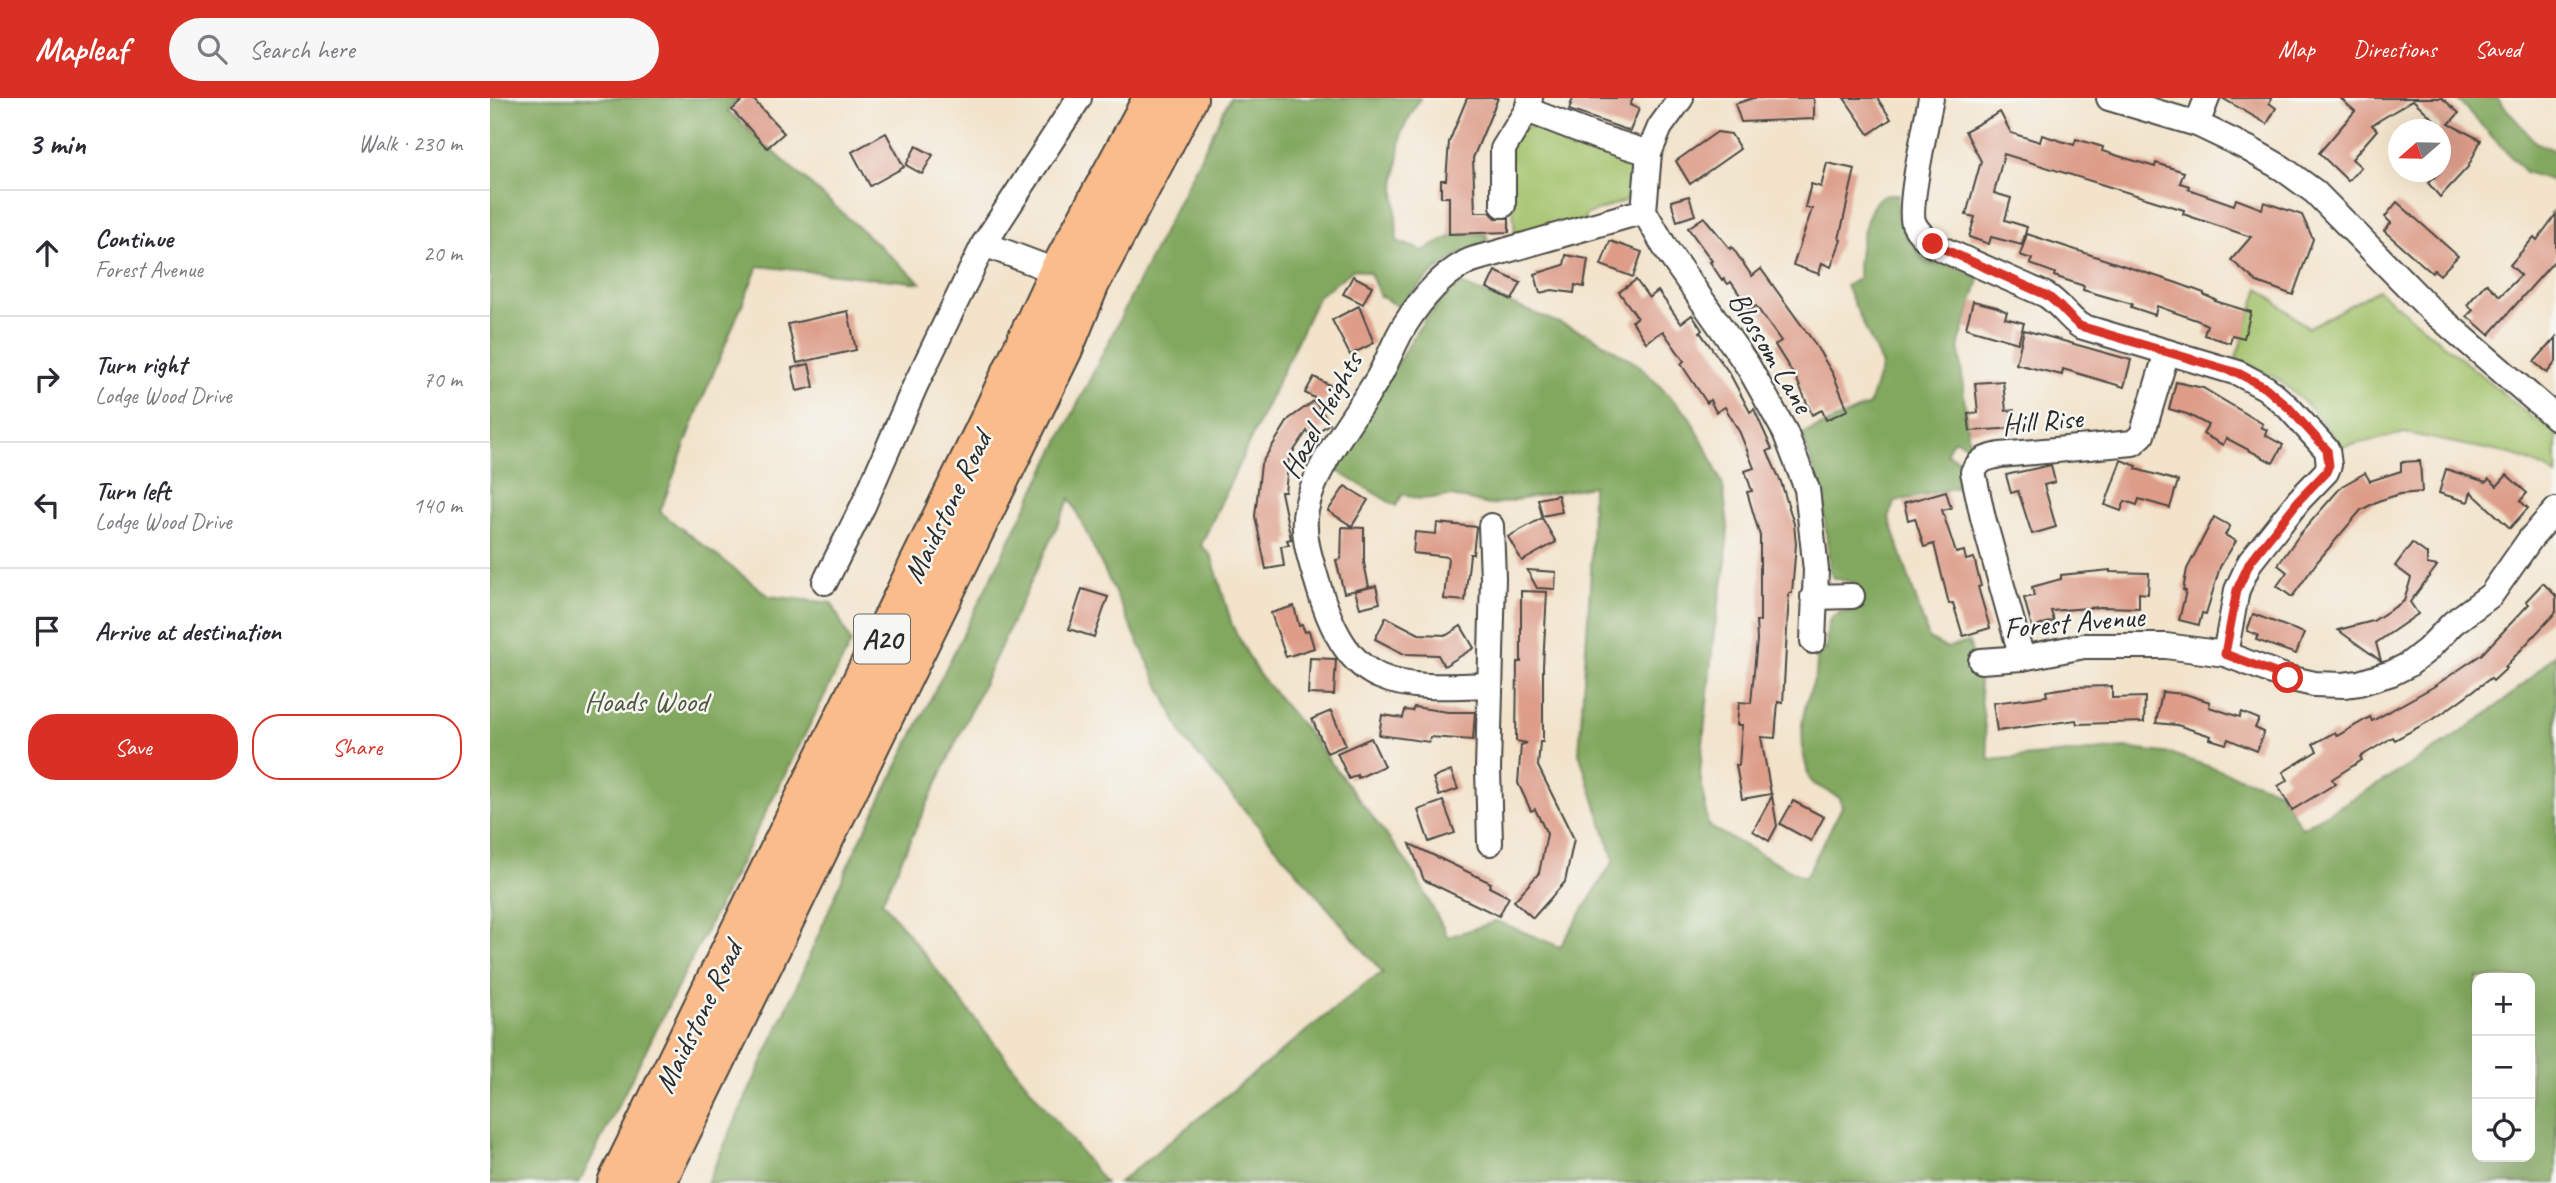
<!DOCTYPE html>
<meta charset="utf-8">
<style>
body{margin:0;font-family:Caveat,sans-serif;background:#f7f7f7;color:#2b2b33}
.controls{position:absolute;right:21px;bottom:21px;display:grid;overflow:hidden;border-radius:14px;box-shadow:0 7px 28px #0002}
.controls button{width:63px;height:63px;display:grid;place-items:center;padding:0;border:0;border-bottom:2px solid #e1e1e2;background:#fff;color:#2b2b33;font:35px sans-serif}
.compass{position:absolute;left:1898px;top:21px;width:63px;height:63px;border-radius:50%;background:#fff;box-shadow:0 7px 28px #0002;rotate:250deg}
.stop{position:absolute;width:21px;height:21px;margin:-16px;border:5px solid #d93025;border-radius:50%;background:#fff}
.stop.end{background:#d93025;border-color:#fff;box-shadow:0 2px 7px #0008}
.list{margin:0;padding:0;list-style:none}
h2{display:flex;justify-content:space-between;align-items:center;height:91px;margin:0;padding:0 28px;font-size:30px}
h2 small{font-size:23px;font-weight:400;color:#7c7c81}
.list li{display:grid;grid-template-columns:46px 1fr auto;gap:21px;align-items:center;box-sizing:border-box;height:126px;padding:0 28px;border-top:2px solid #e1e1e2}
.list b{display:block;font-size:26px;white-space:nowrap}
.list p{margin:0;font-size:23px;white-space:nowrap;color:#7c7c81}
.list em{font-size:23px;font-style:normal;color:#7c7c81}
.actions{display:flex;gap:14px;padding:21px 28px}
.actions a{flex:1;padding:16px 0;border:2px solid #d93025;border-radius:28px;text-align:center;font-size:24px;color:#d93025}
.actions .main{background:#d93025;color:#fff}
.icon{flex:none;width:38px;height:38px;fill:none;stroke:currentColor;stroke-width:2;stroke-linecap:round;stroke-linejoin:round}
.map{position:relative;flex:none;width:2066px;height:1085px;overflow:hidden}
header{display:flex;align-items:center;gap:42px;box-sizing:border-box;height:98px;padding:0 35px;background:#d93025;color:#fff}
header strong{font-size:33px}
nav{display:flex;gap:38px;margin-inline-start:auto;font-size:24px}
.search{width:490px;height:63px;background:#f7f7f7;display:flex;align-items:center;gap:18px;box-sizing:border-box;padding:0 24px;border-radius:38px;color:#7c7c81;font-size:26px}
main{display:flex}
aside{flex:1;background:#fff}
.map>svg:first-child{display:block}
</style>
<header>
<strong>Mapleaf</strong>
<div class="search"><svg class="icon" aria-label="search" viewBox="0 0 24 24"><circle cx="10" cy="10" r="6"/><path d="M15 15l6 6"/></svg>Search here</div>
<nav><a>Map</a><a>Directions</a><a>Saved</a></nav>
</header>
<main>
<aside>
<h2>3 min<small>Walk · 230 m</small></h2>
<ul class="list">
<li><svg class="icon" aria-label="ahead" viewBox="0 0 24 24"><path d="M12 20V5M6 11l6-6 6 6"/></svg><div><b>Continue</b><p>Forest Avenue</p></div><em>20 m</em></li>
<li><svg class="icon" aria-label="right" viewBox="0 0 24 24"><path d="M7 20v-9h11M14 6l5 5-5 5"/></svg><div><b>Turn right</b><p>Lodge Wood Drive</p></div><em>70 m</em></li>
<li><svg class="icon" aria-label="left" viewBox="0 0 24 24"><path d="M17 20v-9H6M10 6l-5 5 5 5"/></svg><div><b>Turn left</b><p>Lodge Wood Drive</p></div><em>140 m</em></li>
<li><svg class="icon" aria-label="arrive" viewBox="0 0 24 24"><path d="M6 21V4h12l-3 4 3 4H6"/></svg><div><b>Arrive at destination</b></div></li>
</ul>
<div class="actions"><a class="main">Save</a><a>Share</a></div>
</aside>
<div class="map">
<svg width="2066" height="1085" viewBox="0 0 2066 1085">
<rect width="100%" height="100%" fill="#f6f6f2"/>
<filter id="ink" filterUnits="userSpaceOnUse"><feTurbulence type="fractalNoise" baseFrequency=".0143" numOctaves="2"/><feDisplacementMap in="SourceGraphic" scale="14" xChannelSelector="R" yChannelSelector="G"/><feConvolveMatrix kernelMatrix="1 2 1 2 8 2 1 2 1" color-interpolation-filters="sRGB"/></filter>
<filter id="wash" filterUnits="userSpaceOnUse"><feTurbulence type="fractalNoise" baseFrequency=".00686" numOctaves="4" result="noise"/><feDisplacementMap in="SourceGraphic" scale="28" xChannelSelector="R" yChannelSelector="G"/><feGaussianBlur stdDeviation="1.57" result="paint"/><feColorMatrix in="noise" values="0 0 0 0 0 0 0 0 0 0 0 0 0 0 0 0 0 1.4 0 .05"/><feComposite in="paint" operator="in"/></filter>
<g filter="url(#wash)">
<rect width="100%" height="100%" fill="#f2e3ca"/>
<!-- green -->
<g fill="#a3c26a" stroke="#67764a" stroke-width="2">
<path d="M1043,27L1144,59L1139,95L1135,103L1095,117V122L1025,139L1019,50L1028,34Z"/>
<path d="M1769,190L1818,230L1888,192L2044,321L2053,322L2066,333V378L2055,370L2025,357L1915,335L1852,349L1822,311L1788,281L1746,260Z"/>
</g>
<!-- forest -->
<g fill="#82a85e" stroke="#566a44" stroke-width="2" fill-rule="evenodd">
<path d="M0,0H248L238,13L431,185L268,168L210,307L170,414L279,498L342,505L361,545L89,1085H0Z"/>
<path d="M740,0H930L912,33L905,86L907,143L933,153L966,136H996L998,143C959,160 935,175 912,211L890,198L880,175L864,171L828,198L711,447L722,459L742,527L767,574L823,641L922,771L958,839L1007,823L1070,849L1124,762L1089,655L1101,473L1102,388L999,407L962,398L930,401L913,396L906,408L842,370C862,338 882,307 902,274C921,243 940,206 971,186L1102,238L1150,268L1199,318L1219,355L1233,388L1238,428L1236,464L1224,534L1210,676L1218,728L1315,780L1352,709L1350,700L1324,686L1319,680L1313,654L1312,625L1316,605L1326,576L1328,552H1336C1338,525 1334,513 1365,513L1366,485L1344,480L1340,474L1335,423L1327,381L1312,336L1379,307L1392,267L1356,188L1369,180C1365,163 1376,107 1392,98C1397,95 1403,96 1408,96C1401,152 1448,164 1490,178L1469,246L1478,339L1482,345L1479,349L1464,341L1456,355L1473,364L1476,387L1405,404L1399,419L1439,541L1456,550L1479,544L1488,576L1499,662L1634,650L1682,656L1788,692L1812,730C1900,678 1995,630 2066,555V1085H628L880,882L893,875L695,642L580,400L392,803L615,1085H217L304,894L360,763ZM1987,880H2040V1059H1987Z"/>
<path d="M1966,0H2007L2045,44L2066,53V84L2035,74Z"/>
</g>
<g id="blocks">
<!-- building -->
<g fill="#dd9d89">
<path d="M255,0H262L294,35L277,50L242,12Z"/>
<path d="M977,0H1008L983,60L985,114H1000L1006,120H1019V134L959,136V99H951V82H956L959,44Z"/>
<path d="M1083,0H1143L1140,7L1149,11L1140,33L1079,12Z"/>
<path d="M1263,0H1324V21L1251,24L1245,6Z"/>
<path d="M1354,0H1387L1401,21L1379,36Z"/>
<path d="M1732,0H1782L1779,5L1786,10L1777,26Z"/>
<path d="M1850,0H1952L1969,15L1959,26L1991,42L1978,69L1950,99L1938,85L1950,74V27L1923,2L1882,27L1887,32L1862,61L1871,69L1858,83L1829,55L1865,13Z"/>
<path d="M1510,14L1521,35L1550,44L1552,37L1584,47L1586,41L1613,49L1612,53L1665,69L1666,65L1694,74L1690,85L1699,88L1698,91L1744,107L1746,101L1772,111L1774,104L1812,117L1823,141L1803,197L1767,184L1741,162L1761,139L1693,116L1694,112L1514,56L1504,95L1521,100L1515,122L1537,129L1532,147L1501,139L1499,146L1479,139L1485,119L1476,117L1491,63L1475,33Z"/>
<path d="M1227,34L1241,36L1250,51L1200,86L1186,63Z"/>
<path d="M396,35L414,69L380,88L362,54Z"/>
<path d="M426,48L443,57L432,76L416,67Z"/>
<path d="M1337,65L1365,71L1349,141L1351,142L1341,169L1332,165L1329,176L1303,167L1322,111L1315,109L1321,86L1331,89Z"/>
<path d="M1199,98L1205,117L1187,123L1181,103Z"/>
<path d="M1907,104L1968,158L1950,177L1944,172L1942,175L1894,133L1901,125L1895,119Z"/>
<path d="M2066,116V161L1999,237L1977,218L1983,212L1977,207L1996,185L2010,198L2031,177L2020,167L2044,139L2047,142Z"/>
<path d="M1214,119L1240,151L1242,149L1262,178L1271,171L1323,243L1343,276L1358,312L1336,322L1332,312L1322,317L1307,282L1285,247L1291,243L1266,208L1260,212L1241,184L1238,186L1234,181L1232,182L1220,164L1222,163L1198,130Z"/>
<path d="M1537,136L1687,185L1714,195V197L1726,202L1725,203L1761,214L1754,240L1742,237L1740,245L1714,237L1717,227L1709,223L1667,208L1665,217L1641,209L1642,206L1593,192L1594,188L1564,178L1565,175L1540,166L1542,161L1530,157Z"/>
<path d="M1120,143L1152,154L1143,179L1111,167Z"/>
<path d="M1076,157L1098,161L1094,189L1085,187L1084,195L1062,192L1050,195L1045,176L1074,167Z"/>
<path d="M1005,173L1031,185L1022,202L997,190Z"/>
<path d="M863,178L882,188L873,206L853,196Z"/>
<path d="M1146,182L1159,200L1168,193L1191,225L1202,217L1212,232L1210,234L1240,276L1260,314L1264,311L1282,351L1277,353L1291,384L1304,426L1306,446L1302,495H1299L1293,605L1288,604L1285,640L1271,639L1281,696L1252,701L1246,667H1249L1252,627H1247L1249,604L1261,605L1267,542L1266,523H1270V438L1257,394L1262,393L1255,373L1264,370L1250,335L1235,309L1226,314L1220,302L1217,305L1191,266L1194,263L1173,233L1156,244L1142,223L1147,219L1129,194Z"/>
<path d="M1483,203L1507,209L1517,214L1515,220L1534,225L1528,245L1476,230Z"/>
<path d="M869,208L884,245L860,257L842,222Z"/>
<path d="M358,213L366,252L307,265L298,226Z"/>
<path d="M1534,232L1641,262L1634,289L1573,271L1572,277L1526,266Z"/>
<path d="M2066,239V264L2057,275L2044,264Z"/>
<path d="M319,266L324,289L307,293L302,270Z"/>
<path d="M824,279L843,289L834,305L815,295Z"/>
<path d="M1513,283L1516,313L1524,312L1526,330L1480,333L1478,316L1488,315L1485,285Z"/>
<path d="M1686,284L1713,290L1773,326L1771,329L1777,332L1775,337L1793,347L1783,365L1736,340L1733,347L1713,336L1718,327L1697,316L1679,311Z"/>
<path d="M824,303L840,325L821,339L817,333L799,360L795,394H791L801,441L797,442L799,447L791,448L794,468L776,471L765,418L771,366L799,321Z"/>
<path d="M1631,362L1647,368L1646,371L1688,383L1680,410L1649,401L1647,407L1635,403L1631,413L1615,407Z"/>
<path d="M1930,363L1932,394L1910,396L1888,403L1871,412L1827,464L1802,499L1787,488L1797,474L1788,467L1810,436L1852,388L1875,375L1880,383L1911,373V364Z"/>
<path d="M1561,367L1565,384L1554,387L1566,429L1542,436L1528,393L1521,395L1516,377Z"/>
<path d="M1956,371L1996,384L1999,381L2007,388L2017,377L2037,395L2030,403L2038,410L2020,430L1981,394L1978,404L1949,395Z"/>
<path d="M855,388L878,402L862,428L838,413Z"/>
<path d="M1456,393L1461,410L1452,412L1466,455L1474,453L1476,462L1484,460L1491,488L1488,489L1500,530L1473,538L1463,505L1459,506L1444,446L1434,449L1425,420L1418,422L1414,405Z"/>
<path d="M1068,397L1072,414L1052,418L1048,401Z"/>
<path d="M1724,419L1740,428L1735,437L1746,443L1730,469L1716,516L1712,515L1709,527L1689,522L1696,493L1693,492L1697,471Z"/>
<path d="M1052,420L1066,444L1032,463L1018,439Z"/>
<path d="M947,425L986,429L983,456H980L975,503L954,501L958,459L923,455L925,434L946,436Z"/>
<path d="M852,429L874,430V465L879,489L854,495L846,462L851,461Z"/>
<path d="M1922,445L1937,456V466L1947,468L1920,504L1928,516L1886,545L1891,563L1848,532L1883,523L1914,503L1921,480L1905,468Z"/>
<path d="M1037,472L1066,474L1065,491L1047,490Z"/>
<path d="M1620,472V474L1659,475L1658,496L1649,495V510L1611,509L1561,513L1564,523L1542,529L1534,500L1544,498L1542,489L1571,481V477Z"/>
<path d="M2053,485L2066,498V514L2015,569L2017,570L2003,583L2001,580L1947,619L1905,642L1903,639L1870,659L1872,662L1842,681L1845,686L1802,712L1788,688L1798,682L1793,674L1827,653L1823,646L1845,634L1847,638L1880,619L1882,623L1943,589L1992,556L2039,506L2036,503Z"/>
<path d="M886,488L890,505L870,510L865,493Z"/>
<path d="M592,491L618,499L604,539L579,531Z"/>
<path d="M1031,493L1057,494L1053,568V644H1050L1048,668L1084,741L1075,784L1043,820L1024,803L1049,775L1057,736L1045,711L1041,713L1028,685L1031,647L1037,645L1026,643L1027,564H1031Z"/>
<path d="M804,508L809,528L812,527L815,534L819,533L824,550L796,559L781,515Z"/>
<path d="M1763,516L1814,535L1806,556L1766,542L1768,537L1757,533Z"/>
<path d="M896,519L929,536L957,537L971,528L984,550L954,568L948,557L914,556L885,541Z"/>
<path d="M820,560L846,561L844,597L818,596Z"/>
<path d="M1622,588V600L1655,599L1654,624L1587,626L1586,622L1507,633L1503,605L1557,598L1556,593L1582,589Z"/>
<path d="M1672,594L1695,596L1720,604L1719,609L1750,619L1752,614L1769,621L1765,630L1774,634L1767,653L1738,641L1736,646L1720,641L1721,638L1687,627L1666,625Z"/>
<path d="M924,609L958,614H985L983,642L940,639L939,644L889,637L892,617L913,620L915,612L922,613Z"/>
<path d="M841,613L856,647L837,655L822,621Z"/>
<path d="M881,640L894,668L868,680L867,677L859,681L847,655Z"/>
<path d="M961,673L968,691L949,698L943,680Z"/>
<path d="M1282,698L1287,728L1279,743L1263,733Z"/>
<path d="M953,703L965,735L939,744L928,712Z"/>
<path d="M1303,703L1334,719L1321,743L1290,726Z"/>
<path d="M920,746L1001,785L999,789L1019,799L1009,818L934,782Z"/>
</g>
</g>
</g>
<g filter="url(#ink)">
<use href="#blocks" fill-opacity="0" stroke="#494743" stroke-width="2"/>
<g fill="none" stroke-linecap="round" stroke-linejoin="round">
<defs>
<g id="street">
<path d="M1191,0L1170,29L1159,55L1154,113L1176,151L1258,268L1295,334L1317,391L1326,472L1323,543"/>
<path d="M1441,0C1437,22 1417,111 1424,126C1428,135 1436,141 1443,147L1556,197C1570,206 1577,218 1590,228L1748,275L1776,290L1799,310L1837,352L1839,367L1836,374L1809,402L1760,464L1747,492L1735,556"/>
<path d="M1619,0L1707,26L1757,50L1792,70L1825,94L1940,211L2066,320"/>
<path d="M1037,12L1105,38L1159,55"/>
<path d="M1707,26L1717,0"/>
<path d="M1013,107V51L1037,12L1040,0"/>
<path d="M494,146L581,179"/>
<path d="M335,484L373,408L425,288L494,146L589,0"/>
<path d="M1323,499L1362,498"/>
<path d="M1532,560L1493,420L1483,374C1490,361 1496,360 1510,357L1643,345L1652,337L1677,254"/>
<path d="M1491,563L1532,560L1594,548H1676L1735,556L1798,580L1824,586L1854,587L1869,585L1902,575L1918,567L1937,552L1963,525L2001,497L2041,440L2066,412"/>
<path d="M1000,587C904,591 860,593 829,490C822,466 811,438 816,412C825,367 863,321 887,282C898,264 904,243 916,225C930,203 951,178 975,165C982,161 991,159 1000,157L1154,113"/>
<path d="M1000,745L998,671L1003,480L1001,428"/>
</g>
<g id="primary">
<path d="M127,1085L499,323L568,175L663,0"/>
<path d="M166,1085L573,251L600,185L698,0"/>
</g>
</defs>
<!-- street casing -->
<use href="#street" stroke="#494743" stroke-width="28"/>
<!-- primary casing -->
<use href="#primary" stroke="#494743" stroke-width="42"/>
<!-- street -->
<use href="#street" stroke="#fff" stroke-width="24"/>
<!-- primary -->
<use href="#primary" stroke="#f9bc8a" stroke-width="38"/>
</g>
</g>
<g fill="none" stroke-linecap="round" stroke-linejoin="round" filter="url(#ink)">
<!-- route -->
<path stroke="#d93025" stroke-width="9" d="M1443,146L1556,197C1570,206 1577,218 1590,228L1748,275L1776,290L1799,310L1837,352L1839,367L1836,374L1809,402L1760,464L1747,492L1735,556L1798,580"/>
</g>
<g text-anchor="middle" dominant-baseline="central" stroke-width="5" stroke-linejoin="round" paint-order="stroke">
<!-- shield labels -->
<rect fill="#f6f6f2" stroke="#686867" stroke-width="2" x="364" y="516.5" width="56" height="49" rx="5"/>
<g font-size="28" font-weight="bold" fill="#2b2b2b">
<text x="392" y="541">A20</text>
</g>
<!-- street labels -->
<g font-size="30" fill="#2b2b2b" stroke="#f6f6f2">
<text transform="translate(1281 254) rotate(59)">Blossom Lane</text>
<text transform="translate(831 317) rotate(-61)">Hazel Heights</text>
<text transform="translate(1552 323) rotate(-5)">Hill Rise</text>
<text transform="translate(457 409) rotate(-64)">Maidstone Road</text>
<text transform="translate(1584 524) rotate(-5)">Forest Avenue</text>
<text transform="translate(208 919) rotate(-64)">Maidstone Road</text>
</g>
<!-- park labels -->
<g font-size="30" fill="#4f583e" stroke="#f6f6f2">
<text x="156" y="603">Hoads Wood</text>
</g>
</g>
</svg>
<div class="controls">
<button>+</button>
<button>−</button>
<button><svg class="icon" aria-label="locate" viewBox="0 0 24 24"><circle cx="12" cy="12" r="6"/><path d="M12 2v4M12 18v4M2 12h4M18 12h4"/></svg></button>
</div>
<svg class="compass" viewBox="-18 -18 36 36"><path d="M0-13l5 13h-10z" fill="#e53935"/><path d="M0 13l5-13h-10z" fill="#7c7c81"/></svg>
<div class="stop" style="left:1798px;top:580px"></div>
<div class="stop end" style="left:1443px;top:146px"></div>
</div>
</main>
